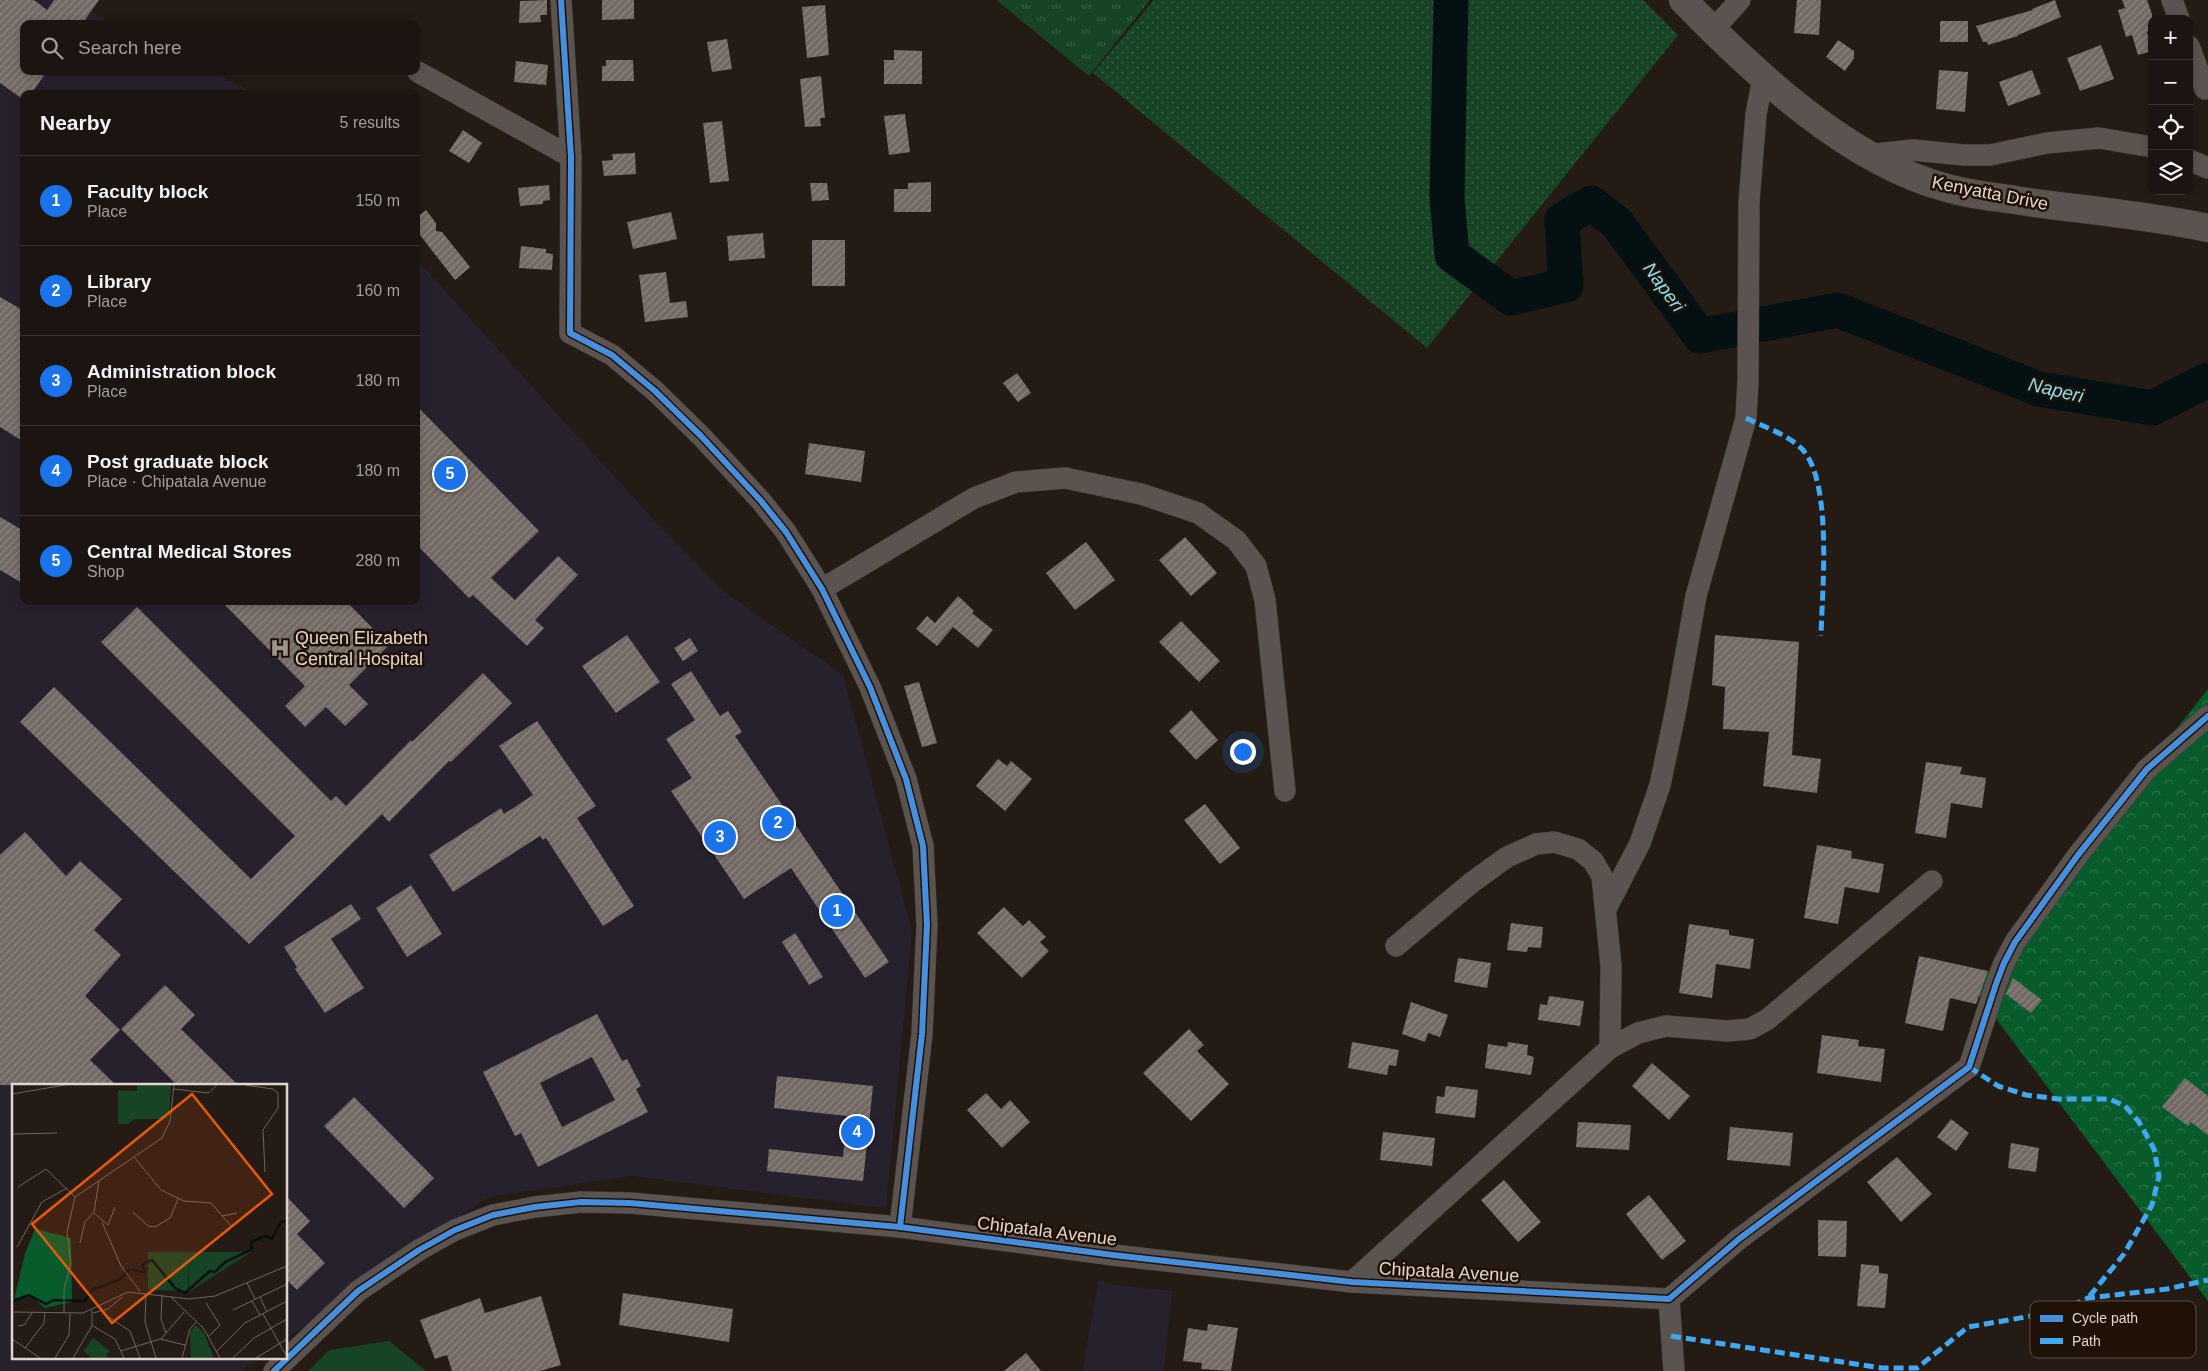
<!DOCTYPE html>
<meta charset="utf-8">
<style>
body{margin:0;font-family:Arial,sans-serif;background:#241d19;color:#f1f3f6}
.controls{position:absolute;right:15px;top:15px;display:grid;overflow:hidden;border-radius:10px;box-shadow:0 2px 8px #0003}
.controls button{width:45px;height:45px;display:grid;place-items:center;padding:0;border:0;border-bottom:1px solid #393330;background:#1b1410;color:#f1f3f6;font:25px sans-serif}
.you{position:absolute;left:1242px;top:751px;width:18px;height:18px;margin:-12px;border:4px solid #fff;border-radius:50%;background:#1a73e8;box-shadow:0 0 0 8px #1a73e833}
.badge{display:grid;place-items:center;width:32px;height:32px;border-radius:50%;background:#1a73e8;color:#fff;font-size:16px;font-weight:700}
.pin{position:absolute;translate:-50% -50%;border:2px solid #fff;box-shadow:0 1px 5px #0006}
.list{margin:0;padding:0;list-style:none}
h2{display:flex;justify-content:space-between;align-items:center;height:65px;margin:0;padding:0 20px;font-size:21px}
h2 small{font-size:16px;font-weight:400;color:#a09e9f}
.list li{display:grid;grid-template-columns:32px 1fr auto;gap:15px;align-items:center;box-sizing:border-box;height:90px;padding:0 20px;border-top:1px solid #393330}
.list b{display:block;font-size:19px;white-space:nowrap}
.list p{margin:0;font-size:16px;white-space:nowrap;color:#a09e9f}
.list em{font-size:16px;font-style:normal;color:#a09e9f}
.icon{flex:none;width:28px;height:28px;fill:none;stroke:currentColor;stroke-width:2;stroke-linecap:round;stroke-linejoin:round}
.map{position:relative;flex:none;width:2208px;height:1371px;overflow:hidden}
.search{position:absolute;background:#1b1410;box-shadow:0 2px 8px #0003;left:20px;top:20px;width:400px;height:55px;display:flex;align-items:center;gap:12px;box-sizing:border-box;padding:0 18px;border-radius:10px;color:#a09e9f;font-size:19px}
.panel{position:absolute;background:#1b1410;box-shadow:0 2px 8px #0003;left:20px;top:90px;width:400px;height:515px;border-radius:10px}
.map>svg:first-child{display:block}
</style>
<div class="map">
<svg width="2208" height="1371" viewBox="0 0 2208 1371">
<defs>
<pattern id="grass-tufts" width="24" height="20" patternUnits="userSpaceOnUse" patternTransform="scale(1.25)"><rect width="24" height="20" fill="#174424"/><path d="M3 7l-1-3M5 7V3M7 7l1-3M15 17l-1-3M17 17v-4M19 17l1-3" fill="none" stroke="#385e43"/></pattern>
<pattern id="forest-crowns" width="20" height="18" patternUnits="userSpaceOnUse" patternTransform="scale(1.25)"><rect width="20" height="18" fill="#085c2b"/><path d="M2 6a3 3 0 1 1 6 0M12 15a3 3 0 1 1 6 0" fill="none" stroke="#2c7249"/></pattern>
<pattern id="park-dots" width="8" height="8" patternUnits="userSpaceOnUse" patternTransform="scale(1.25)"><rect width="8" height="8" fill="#174424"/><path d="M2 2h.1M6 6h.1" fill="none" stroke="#385e43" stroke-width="1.8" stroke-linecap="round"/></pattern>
<pattern id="building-hatch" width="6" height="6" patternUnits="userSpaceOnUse" patternTransform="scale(1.25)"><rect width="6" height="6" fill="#726964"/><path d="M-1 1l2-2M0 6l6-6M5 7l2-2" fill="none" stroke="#8c8480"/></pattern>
</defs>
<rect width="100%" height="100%" fill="#241b15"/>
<!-- education -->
<g fill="#27212e">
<path d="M0,0H66L114,24H24V71H210L256,94H24V601H416V259L663,530L723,591L843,675L912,931L886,1208L632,1176L488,1197L286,1339V1085H14V1357H261L241,1371H0Z"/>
<path d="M1099,1279L1110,1284L1172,1291L1164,1371H1082Z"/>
</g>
<!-- grass -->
<path fill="url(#grass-tufts)" d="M996,0H1150L1089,76Z"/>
<!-- forest -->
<path fill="url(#forest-crowns)" d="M2208,689V1301L1973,988L1989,971L2068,867Z"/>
<!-- park -->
<path fill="url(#park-dots)" d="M1154,0H1643L1678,35L1427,348L1093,73Z"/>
<!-- pitch -->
<path fill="#174424" d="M389,1341L426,1371H308L329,1350Z"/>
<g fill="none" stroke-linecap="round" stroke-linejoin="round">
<!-- river -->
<path stroke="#051013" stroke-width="35" d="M1451,0L1447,197L1452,255L1511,298L1566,285L1562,220L1591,203L1616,222L1700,336L1838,310L2039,389L2152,408L2208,380"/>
</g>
<!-- building -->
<g fill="url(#building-hatch)" fill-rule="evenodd">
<path d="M0,0H34L47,10L54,0H99L82,24H24V71H47L31,94H24V100L0,83Z"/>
<path d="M547,0V15H540L541,22L519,23L520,1Z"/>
<path d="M602,0H634V19L602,20Z"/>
<path d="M1797,0H1821L1819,35L1794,33Z"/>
<path d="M2055,0L2061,17L2018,35V36L1988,45L1987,42H1983L1976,26L2033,10L2032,9Z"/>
<path d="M2122,0H2147L2152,14V30L2147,32L2152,51L2138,55L2132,35L2126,37L2118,10L2125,8Z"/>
<path d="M825,5L829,55L807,58L802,7Z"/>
<rect x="1940" y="21" width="28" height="21"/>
<path d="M727,39L732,69L712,72L707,42Z"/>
<path d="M1838,40L1854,51V58L1845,71L1826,57Z"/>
<path d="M2101,45L2114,79L2080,91L2067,58Z"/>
<path d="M894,50L922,51V84H884V60H894Z"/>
<path d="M606,60H633L634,81H602V66H606Z"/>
<path d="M516,61L548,65L546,85L514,82Z"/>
<path d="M1939,70L1968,72L1965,112L1936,109Z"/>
<path d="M2032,70L2041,94L2008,106L1999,82Z"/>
<path d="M821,76L825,118H820L821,126L805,127L800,79Z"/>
<path d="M905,114L910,152L889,155L884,116Z"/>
<path d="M722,121L729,181L710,183L703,123Z"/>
<path d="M463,130L482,143L469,163L449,151Z"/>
<path d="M635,153L636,174L604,176L602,161L613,160L612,154Z"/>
<path d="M931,182V212H894V189H908V183Z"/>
<path d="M810,183H827L829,200L812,201Z"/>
<path d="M549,185L550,200L543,201V204L520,206L518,188Z"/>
<path d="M426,210L436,223V231L442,232L470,267L455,280L416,230V218Z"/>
<path d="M671,212L677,239L633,249L627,222Z"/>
<path d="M763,233L765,258L729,261L727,236Z"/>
<rect x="812" y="240" width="33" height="46"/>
<path d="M521,246L546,249V253L553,254L552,270L519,268Z"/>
<path d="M666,272L670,303L686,301L688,317L645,322L639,275Z"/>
<path d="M0,297L24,311V442L0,427Z"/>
<path d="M1017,373L1031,393L1018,402L1003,383Z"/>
<path d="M416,405L539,531L491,578L515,600L558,556L578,575L535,620L544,628L527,646L473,595L469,598L416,544Z"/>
<path d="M809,443L865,451L861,482L805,474Z"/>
<path d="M0,517L24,531V584L0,570Z"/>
<path d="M1185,537L1217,573L1191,596L1159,560Z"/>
<path d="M1086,542L1115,580L1075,610L1046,573Z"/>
<path d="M958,596L974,611L972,613L993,630L978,648L953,627L937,646L916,629L927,616L935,623Z"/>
<path d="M221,601H346L389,645L349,685L368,704L345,726L326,707L305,727L285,706L305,686Z"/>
<path d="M137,607L331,801L336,796L346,806L411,740L412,742L483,673L512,703L451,762L449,761L389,822L382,814L249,944L20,722L54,687L251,879L295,836L101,642Z"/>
<path d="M1181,621L1220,661L1199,682L1159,642Z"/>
<path d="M627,635L660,682L616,713L582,666Z"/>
<path d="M1715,635L1799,642L1792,755L1821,759L1817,793L1763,786L1769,732L1723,729L1725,687L1712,685Z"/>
<path d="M690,638L698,651L683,661L674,648Z"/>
<path d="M691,671L720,716L728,711L742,732L735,736L889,962L865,978L791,868L744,899L671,791L692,778L666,739L695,720L671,684Z"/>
<path d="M919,682L937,743L922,747L904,686Z"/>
<path d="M1191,710L1218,740L1196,760L1169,731Z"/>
<path d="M537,721L596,806L577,818L634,906L603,926L546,838L543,840L540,836L453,892L429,855L501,808L504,814L533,795L499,746Z"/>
<path d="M998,759L1007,766L1011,761L1032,779L1005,811L976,786Z"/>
<path d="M1926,762L1962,767L1960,774L1986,778L1982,808L1951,803L1946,838L1915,833Z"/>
<path d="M1205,804L1240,848L1220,864L1184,820Z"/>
<path d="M25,832L66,876L80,861L122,899L94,930L121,955L85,996L120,1030L90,1060L116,1085H0V855Z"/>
<path d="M1817,845L1852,851L1851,858L1884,864L1879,893L1845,887L1838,924L1804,918Z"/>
<path d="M411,885L442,934L407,957L376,908Z"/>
<path d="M351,904L361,919L331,939L364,988L325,1013L295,969L297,967L284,947Z"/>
<path d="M1004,907L1023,926L1029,920L1046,937L1040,942L1049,951L1022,978L977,933Z"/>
<path d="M1511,923L1543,927L1541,948L1528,947L1527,952L1507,950Z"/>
<path d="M1689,924L1729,930V935L1754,939L1750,969L1716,964L1712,998L1679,993Z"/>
<path d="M795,933L823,977L809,985L782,942Z"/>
<path d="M1919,956L1988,971L1976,1004L1950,998L1943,1031L1905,1023Z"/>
<path d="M1458,958L1491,963L1487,988L1454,982Z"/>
<path d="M2013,978L2042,1000L2031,1013L2006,994Z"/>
<path d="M165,985L195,1015L181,1029L238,1085H177L121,1029Z"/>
<path d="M1549,996L1584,1001L1580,1026L1538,1020L1540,1004L1547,1005Z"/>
<path d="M1411,1002L1448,1015L1440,1037L1428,1033L1425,1042L1402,1034Z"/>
<path d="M597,1014L622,1061L627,1059L641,1086L636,1089L648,1112L538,1167L521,1133L515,1136L483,1072ZM592,1057L615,1100L562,1127L540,1083Z"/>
<path d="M1189,1029L1204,1045L1197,1051L1229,1084L1191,1121L1143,1073Z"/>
<path d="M1822,1035L1859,1040L1858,1046L1885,1049L1881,1082L1817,1073Z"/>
<path d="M1352,1042L1399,1050L1396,1066L1389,1065L1387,1075L1348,1068Z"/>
<path d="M1508,1042L1528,1045L1527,1055L1534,1057L1531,1075L1485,1068L1488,1044L1507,1047Z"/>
<path d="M1652,1063L1690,1096L1669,1120L1632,1086Z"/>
<path d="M777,1076L873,1086L863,1181L767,1171L769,1149L843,1157L847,1116L774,1108Z"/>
<path d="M2185,1078L2208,1096V1135L2191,1122L2188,1126L2162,1107Z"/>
<path d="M1446,1086L1478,1090L1475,1118L1435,1113L1437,1096L1444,1097Z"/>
<path d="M986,1093L1001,1109L1010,1100L1030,1122L1002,1148L967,1110Z"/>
<path d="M354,1097L434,1178L404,1208L324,1126Z"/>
<path d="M1951,1119L1969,1133L1956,1151L1937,1137Z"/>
<path d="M1578,1122L1631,1125L1629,1150L1576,1147Z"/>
<path d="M1730,1127L1793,1133L1790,1166L1727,1160Z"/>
<path d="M1383,1132L1435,1138L1432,1166L1380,1160Z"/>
<path d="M2011,1143L2039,1148L2036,1172L2008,1168Z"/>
<path d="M1897,1157L1932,1194L1901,1222L1867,1182Z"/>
<path d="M1504,1180L1541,1222L1518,1242L1481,1200Z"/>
<path d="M1649,1195L1686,1241L1662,1260L1626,1214Z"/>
<path d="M286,1196L310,1221L297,1234L325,1263L297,1290L286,1279Z"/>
<path d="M1818,1220L1847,1221L1846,1257L1818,1256Z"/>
<path d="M1861,1264L1879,1266V1273L1888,1274L1885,1308L1857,1306Z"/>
<path d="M623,1293L733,1309L729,1342L619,1325Z"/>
<path d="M541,1296L561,1365L540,1371H452L447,1355L435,1359L420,1320L480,1298L485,1313Z"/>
<path d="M1208,1324L1238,1328L1231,1371L1201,1369L1202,1363L1183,1361L1188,1328L1207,1331Z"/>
<path d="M1026,1353L1041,1371H1004Z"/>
</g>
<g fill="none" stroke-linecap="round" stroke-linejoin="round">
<defs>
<g id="street">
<path d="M561,0L571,157L570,333L612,355L655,391L702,437L761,501L786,532L822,589L870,687L906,779L923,846L927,925L922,1034L900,1227"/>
<path d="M2172,0L2179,19"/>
<path d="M1712,31L1740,0"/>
<path d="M2189,46L2205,89"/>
<path d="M418,72L571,157"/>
<path d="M1866,155L1913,150L1964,155H1990L2047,143L2099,138L2152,147"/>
<path d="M2189,160L2208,168"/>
<path d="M822,589L974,498L1016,482L1065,478L1141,494L1198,513L1236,540L1256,566L1265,600L1285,791"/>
<path d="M1606,909L1640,843L1660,785L1676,709L1696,596L1746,418L1748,381L1749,202L1756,114L1763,78"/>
<path d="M1396,946L1471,883L1507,857L1536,844L1554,842L1578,849L1593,861L1602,876L1611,966L1610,1048"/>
<path d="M1352,1282L1610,1048L1638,1033L1666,1026L1728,1031L1750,1029L1768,1019L1932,881"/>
<path d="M1669,1299L1674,1371"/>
<path d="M274,1371L358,1291L419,1250L455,1230L493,1215L535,1207L581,1202L630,1203L900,1227L1113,1255L1352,1282L1669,1299L1739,1239L1969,1067L1996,984L2004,963L2015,942L2078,855L2147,769L2208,716"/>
</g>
<path id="secondary" d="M1683,0C1753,72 1848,162 1947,188C1971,195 1997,197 2021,201C2084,210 2146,215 2208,228"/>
</defs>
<!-- street casing -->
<use href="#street" stroke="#3f3833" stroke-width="22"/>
<!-- secondary casing -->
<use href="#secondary" stroke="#3f3833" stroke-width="29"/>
<!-- street -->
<use href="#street" stroke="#5b534f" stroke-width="21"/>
<!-- secondary -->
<use href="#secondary" stroke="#5b534f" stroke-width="28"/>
<!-- quiet -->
<g stroke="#3fa9f5" stroke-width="5" stroke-dasharray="10 5" stroke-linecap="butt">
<path d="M1746,418C1764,427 1787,434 1802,449C1833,482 1822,591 1821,636"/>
<path d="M1969,1067L1998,1086L2026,1095L2058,1099H2109L2125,1106L2139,1122L2154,1149L2159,1176L2152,1205L2124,1254L2088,1298"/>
<path d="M1671,1336L1882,1368H1917L1968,1327L2060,1311L2088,1298L2167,1289L2208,1280"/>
</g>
<defs>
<g id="cycleway">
<path d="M561,0L571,157L570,333L612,355L655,391L702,437L761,501L786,532L822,589L870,687L906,779L923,846L927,925L922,1034L900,1227"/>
<path d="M274,1371L358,1291L419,1250L455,1230L493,1215L535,1207L581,1202L630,1203L900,1227L1113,1255L1352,1282L1669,1299L1739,1239L1969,1067L1996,984L2004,963L2015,942L2078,855L2147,769L2208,716"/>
</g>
</defs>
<!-- cycleway casing -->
<use href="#cycleway" stroke="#201106" stroke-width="9"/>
<!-- cycleway -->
<use href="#cycleway" stroke="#468fdf" stroke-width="6"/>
</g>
<!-- icons -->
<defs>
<symbol id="hospital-bare" viewBox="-9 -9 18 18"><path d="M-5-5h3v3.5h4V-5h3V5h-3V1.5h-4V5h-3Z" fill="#9e948d" stroke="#201106" stroke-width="2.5" paint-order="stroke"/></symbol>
</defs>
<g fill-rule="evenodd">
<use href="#hospital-bare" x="266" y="634" width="28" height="28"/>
</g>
<g text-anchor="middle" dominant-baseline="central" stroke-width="5" stroke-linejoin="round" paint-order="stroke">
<!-- street labels -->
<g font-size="18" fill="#e0d5cd" stroke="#201106">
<text transform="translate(1990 193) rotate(11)">Kenyatta Drive</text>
<text transform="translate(1047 1231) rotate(7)">Chipatala Avenue</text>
<text transform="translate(1449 1272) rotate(3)">Chipatala Avenue</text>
</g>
<!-- poi labels -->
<g font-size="18" fill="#e0d5cd" stroke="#201106" text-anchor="start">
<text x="295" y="638">Queen Elizabeth<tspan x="295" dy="21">Central Hospital</tspan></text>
</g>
<!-- water labels -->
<g font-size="19" font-style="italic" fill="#88dff5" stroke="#201106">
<text transform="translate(1664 287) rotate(54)">Naperi</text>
<text transform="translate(2056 390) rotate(13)">Naperi</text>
</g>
</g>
<!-- overview -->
<g transform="translate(12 1084)">
<rect width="275" height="275" fill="#241b15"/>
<path d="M177,168H239L177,208Z" fill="#174424"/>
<path d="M23,145L59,154L60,218L33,224L19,212L2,216L13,170Z" fill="#085c2b"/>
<path d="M136,168H177L176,207L136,206Z" fill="#174424"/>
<path d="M125,1H159L157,31L153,35H123L115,40H106V6L125,7ZM184,241L192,249L202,274H179L178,248ZM81,254L98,267L94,271L98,274H80L72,267Z" fill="#174424"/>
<path fill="none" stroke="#051013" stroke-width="2.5" d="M0,217L17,211L34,220L42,216L73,217L80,206L109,195L117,185L133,188L130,181L140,176L163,204L173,209L198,187L203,188L213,178L239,166L240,158L244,156L253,152L260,155L269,138L275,137"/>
<path fill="none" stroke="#6f655f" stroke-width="1" d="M233,1L261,5L266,9V24L251,46L253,88M162,5L196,9L205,1M0,10L53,1M0,50L45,49M123,74L149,106L172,117L199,119L220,143M6,103L34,85L63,113M121,128L136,142L143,143L158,134L166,115M82,129L96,141L103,123M210,132L225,129M90,138L109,182L128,207M68,159L73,138L82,128L87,97M5,163L30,118L55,104M235,199L243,215M134,209L133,238L144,274M150,211L149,235L154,249M159,213L192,245L208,274M248,213L255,228M240,217L248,231M194,219L208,241L197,252M221,226L275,200M0,228L71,229L116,208L177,215L203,212L275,182M52,229V205L59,180L55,148L63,113L150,54L158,37L162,1M81,229L96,225L110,213M251,230L275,273M95,232L118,247L128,274M6,242L12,241L20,229M81,242L103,255L112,274M0,255L28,274M149,255L172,228M13,264L32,239L33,229M109,267L148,255L173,261M205,267L233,239L275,217M43,274L57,251L58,230M61,274L80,242V226M170,274L178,245L184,238M221,274L242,254L275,235M244,274L275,255"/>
<path fill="#e8590c" fill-opacity="0.15" stroke="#e8590c" stroke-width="2.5" d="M180,10L260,110L100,239L20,140Z"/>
<rect width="275" height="275" fill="none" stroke="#e0d5cd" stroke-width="2.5"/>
</g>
<!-- legend -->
<rect x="2030" y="1301" width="166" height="57" rx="8" fill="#201106" stroke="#5a4c42" stroke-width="1"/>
<rect x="2040" y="1315" width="23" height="7" fill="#468fdf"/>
<rect x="2040" y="1338" width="23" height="6" fill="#3fa9f5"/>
<g font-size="14" fill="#e0d5cd">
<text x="2072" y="1323">Cycle path</text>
<text x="2072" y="1346">Path</text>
</g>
</svg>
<div class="controls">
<button>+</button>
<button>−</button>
<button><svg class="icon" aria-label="locate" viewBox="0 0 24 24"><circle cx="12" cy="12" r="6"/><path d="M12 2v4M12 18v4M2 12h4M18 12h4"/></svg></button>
<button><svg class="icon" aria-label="layers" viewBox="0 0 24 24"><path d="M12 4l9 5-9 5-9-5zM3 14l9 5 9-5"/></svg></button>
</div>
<div class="you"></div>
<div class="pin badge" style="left:837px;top:911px">1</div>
<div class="pin badge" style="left:778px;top:823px">2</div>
<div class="pin badge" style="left:720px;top:837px">3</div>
<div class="pin badge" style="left:857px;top:1132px">4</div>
<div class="pin badge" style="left:450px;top:474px">5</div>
<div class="search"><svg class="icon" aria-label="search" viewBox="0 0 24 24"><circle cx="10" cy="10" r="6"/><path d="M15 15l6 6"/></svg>Search here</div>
<section class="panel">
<h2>Nearby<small>5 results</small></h2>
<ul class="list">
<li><span class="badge">1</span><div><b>Faculty block</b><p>Place</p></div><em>150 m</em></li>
<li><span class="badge">2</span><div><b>Library</b><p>Place</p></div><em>160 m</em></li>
<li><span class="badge">3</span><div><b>Administration block</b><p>Place</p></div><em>180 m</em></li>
<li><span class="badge">4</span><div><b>Post graduate block</b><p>Place · Chipatala Avenue</p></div><em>180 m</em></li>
<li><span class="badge">5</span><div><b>Central Medical Stores</b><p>Shop</p></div><em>280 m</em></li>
</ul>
</section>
</div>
